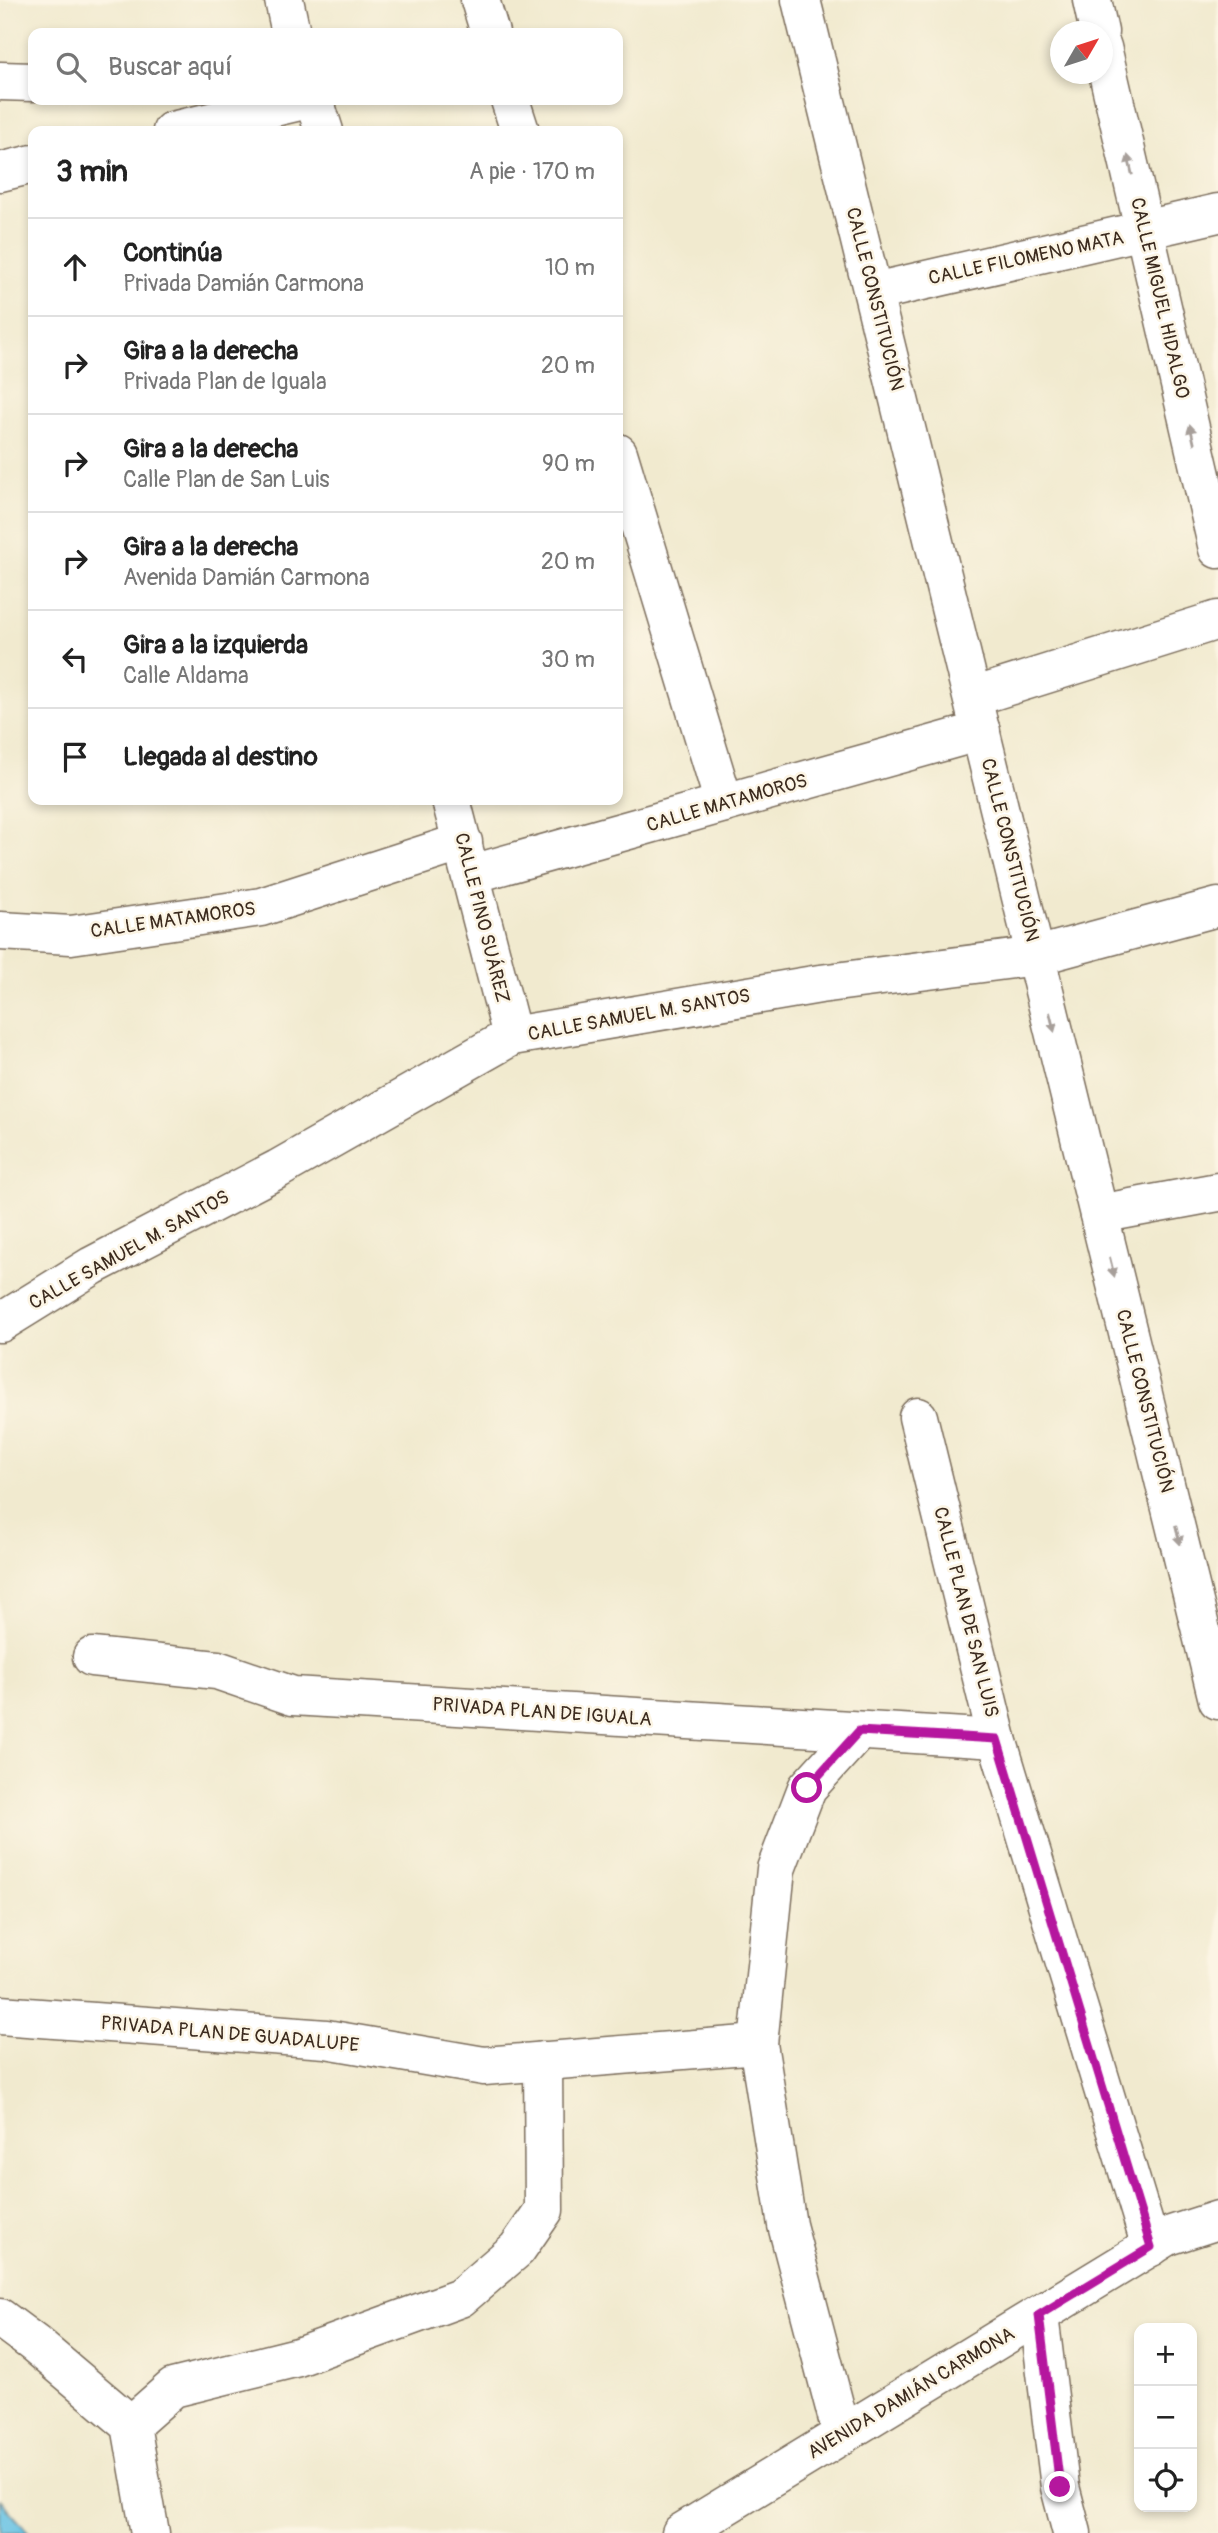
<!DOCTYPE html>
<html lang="es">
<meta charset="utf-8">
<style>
body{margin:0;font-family:Pangolin,sans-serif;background:#f2f2f2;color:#222}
.controls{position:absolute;right:21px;bottom:21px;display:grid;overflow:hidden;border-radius:14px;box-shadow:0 4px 10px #0003}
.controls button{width:63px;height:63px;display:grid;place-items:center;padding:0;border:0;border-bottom:2px solid #e0e0e0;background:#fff;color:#222;font:35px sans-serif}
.compass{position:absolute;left:1050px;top:21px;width:63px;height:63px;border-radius:50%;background:#fff;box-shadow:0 4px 10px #0003;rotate:51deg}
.stop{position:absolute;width:21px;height:21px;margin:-16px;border:5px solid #b5179e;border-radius:50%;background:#fff}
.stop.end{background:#b5179e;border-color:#fff;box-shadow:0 2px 7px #0008}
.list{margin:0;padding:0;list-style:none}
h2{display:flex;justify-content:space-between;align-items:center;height:91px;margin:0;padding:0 28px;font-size:30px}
h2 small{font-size:23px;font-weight:400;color:#767676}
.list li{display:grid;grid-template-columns:46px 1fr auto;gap:21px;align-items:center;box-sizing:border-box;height:98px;padding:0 28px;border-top:2px solid #e0e0e0}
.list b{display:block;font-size:26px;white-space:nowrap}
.list p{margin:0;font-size:23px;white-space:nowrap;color:#767676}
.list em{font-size:23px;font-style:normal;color:#767676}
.icon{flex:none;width:38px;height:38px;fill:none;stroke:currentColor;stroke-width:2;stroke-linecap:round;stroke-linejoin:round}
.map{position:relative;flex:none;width:1218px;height:2533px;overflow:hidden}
.search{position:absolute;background:#fff;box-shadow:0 4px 10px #0003;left:28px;top:28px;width:595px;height:77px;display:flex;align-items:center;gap:18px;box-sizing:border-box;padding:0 24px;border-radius:14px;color:#767676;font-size:26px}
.panel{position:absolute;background:#fff;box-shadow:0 4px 10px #0003;left:28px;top:126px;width:595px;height:679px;border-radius:14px}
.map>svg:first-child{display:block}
</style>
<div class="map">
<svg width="1218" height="2533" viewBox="0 0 1218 2533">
<rect width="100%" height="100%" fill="#fcf5e5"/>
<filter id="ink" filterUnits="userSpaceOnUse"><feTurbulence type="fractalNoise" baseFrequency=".0143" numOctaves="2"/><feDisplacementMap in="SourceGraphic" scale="14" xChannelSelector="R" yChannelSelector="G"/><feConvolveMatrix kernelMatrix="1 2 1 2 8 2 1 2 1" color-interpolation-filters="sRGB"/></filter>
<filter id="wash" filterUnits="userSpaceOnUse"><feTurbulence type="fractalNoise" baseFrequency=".00686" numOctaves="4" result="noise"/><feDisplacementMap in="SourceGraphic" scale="28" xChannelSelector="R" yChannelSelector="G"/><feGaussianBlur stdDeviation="1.57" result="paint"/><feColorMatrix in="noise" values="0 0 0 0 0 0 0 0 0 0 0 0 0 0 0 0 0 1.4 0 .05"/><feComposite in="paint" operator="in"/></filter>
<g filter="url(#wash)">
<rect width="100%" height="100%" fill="#f1eacf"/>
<!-- water -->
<path fill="#66c2e4" stroke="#507681" stroke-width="2" d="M0,2500L29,2533H0Z"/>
</g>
<g filter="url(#ink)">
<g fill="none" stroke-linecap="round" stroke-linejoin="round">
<defs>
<g id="minor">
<path d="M284,0L291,33"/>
<path d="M480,0L490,33"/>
<path d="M801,0L1218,1700"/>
<path d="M1092,0L1099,32"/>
<path d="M1102,47L1218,549"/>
<path d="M0,81L33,82"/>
<path d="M314,100L324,131"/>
<path d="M510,100L520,131"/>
<path d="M172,131L304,100"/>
<path d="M0,172L33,164"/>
<path d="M874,292L1218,213"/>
<path d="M618,453L724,803"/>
<path d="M973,697L1218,620"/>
<path d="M451,800L512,1036"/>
<path d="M472,874L981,731"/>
<path d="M0,931L71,935L261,907L463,842"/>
<path d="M1099,1214L1218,1192"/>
<path d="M0,1323L92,1266L278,1169L512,1036L820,984L1036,956L1218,907"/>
<path d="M918,1417L997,1739L1151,2247"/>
<path d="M92,1657L217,1670L293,1696L997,1739"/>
<path d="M0,2015L326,2039L484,2066L758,2044"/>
<path d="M1039,2315L1060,2487L1072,2533"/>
<path d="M0,2318L35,2344L131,2425L150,2533"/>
<path d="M131,2425L173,2388L298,2357L460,2298L517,2249L544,2210L543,2061"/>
<path d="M842,2435L787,2225L758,2044L776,1869L807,1788L859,1731"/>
<path d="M681,2533L1168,2236L1218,2220"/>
</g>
</defs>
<!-- minor casing -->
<use href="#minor" stroke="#7b6d5c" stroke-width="41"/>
<!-- minor -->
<use href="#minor" stroke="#fff" stroke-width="38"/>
</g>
<!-- one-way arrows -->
<defs><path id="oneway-solid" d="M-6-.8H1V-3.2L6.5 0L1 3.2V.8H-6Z" transform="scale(1.75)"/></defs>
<g fill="#a79f9a">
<use href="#oneway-solid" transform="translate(1130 165) rotate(-103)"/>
<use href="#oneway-solid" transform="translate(1192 434) rotate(-103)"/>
<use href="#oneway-solid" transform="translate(1052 1022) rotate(76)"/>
<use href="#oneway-solid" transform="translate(1112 1267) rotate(76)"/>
<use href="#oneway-solid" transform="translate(1178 1535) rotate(76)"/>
</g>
</g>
<g fill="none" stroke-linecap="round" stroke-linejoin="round" filter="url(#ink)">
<!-- route -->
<path stroke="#b5179e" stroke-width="9" d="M807,1788L859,1731L997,1739L1151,2247L1039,2315L1060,2487"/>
</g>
<g text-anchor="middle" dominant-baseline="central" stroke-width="5" stroke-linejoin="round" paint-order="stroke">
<!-- street labels -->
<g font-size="19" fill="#3b2a1e" stroke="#fcf5e5">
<text transform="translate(1026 258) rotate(-12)">CALLE FILOMENO MATA</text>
<text transform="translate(1160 298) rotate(77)">CALLE MIGUEL HIDALGO</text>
<text transform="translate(875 299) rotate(76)">CALLE CONSTITUCIÓN</text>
<text transform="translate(727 803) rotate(-16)">CALLE MATAMOROS</text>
<text transform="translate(1010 850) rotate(76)">CALLE CONSTITUCIÓN</text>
<text transform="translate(482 918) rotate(76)">CALLE PINO SUÁREZ</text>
<text transform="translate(173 920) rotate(-8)">CALLE MATAMOROS</text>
<text transform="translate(639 1015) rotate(-10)">CALLE SAMUEL M. SANTOS</text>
<text transform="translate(129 1250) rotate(-29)">CALLE SAMUEL M. SANTOS</text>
<text transform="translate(1145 1401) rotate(76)">CALLE CONSTITUCIÓN</text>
<text transform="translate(966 1612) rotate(76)">CALLE PLAN DE SAN LUIS</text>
<text transform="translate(542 1712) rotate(4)">PRIVADA PLAN DE IGUALA</text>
<text transform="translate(230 2034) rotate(5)">PRIVADA PLAN DE GUADALUPE</text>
<text transform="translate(911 2393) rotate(-31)">AVENIDA DAMIÁN CARMONA</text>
</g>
</g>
</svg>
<div class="controls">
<button>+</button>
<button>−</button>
<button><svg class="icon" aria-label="locate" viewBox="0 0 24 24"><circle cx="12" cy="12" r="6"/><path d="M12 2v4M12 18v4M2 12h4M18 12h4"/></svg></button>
</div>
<svg class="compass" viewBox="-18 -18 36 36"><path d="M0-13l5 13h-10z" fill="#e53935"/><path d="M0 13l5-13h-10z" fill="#767676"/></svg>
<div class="stop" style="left:807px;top:1788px"></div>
<div class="stop end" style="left:1060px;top:2487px"></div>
<div class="search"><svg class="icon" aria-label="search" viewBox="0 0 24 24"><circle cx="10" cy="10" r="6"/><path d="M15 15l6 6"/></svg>Buscar aquí</div>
<section class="panel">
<h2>3 min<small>A pie · 170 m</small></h2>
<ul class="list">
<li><svg class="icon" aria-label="ahead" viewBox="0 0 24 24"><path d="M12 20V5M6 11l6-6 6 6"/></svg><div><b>Continúa</b><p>Privada Damián Carmona</p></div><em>10 m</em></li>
<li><svg class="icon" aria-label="right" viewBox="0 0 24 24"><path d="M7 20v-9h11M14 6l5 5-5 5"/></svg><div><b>Gira a la derecha</b><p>Privada Plan de Iguala</p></div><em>20 m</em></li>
<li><svg class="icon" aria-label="right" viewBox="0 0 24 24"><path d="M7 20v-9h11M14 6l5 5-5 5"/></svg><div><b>Gira a la derecha</b><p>Calle Plan de San Luis</p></div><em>90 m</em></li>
<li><svg class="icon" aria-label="right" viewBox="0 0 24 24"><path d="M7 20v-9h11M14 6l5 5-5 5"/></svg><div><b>Gira a la derecha</b><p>Avenida Damián Carmona</p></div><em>20 m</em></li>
<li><svg class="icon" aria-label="left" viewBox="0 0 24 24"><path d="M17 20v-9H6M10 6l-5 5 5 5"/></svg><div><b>Gira a la izquierda</b><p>Calle Aldama</p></div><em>30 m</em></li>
<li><svg class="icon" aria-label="arrive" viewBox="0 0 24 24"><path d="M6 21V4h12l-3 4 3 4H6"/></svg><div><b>Llegada al destino</b></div></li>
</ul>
</section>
</div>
